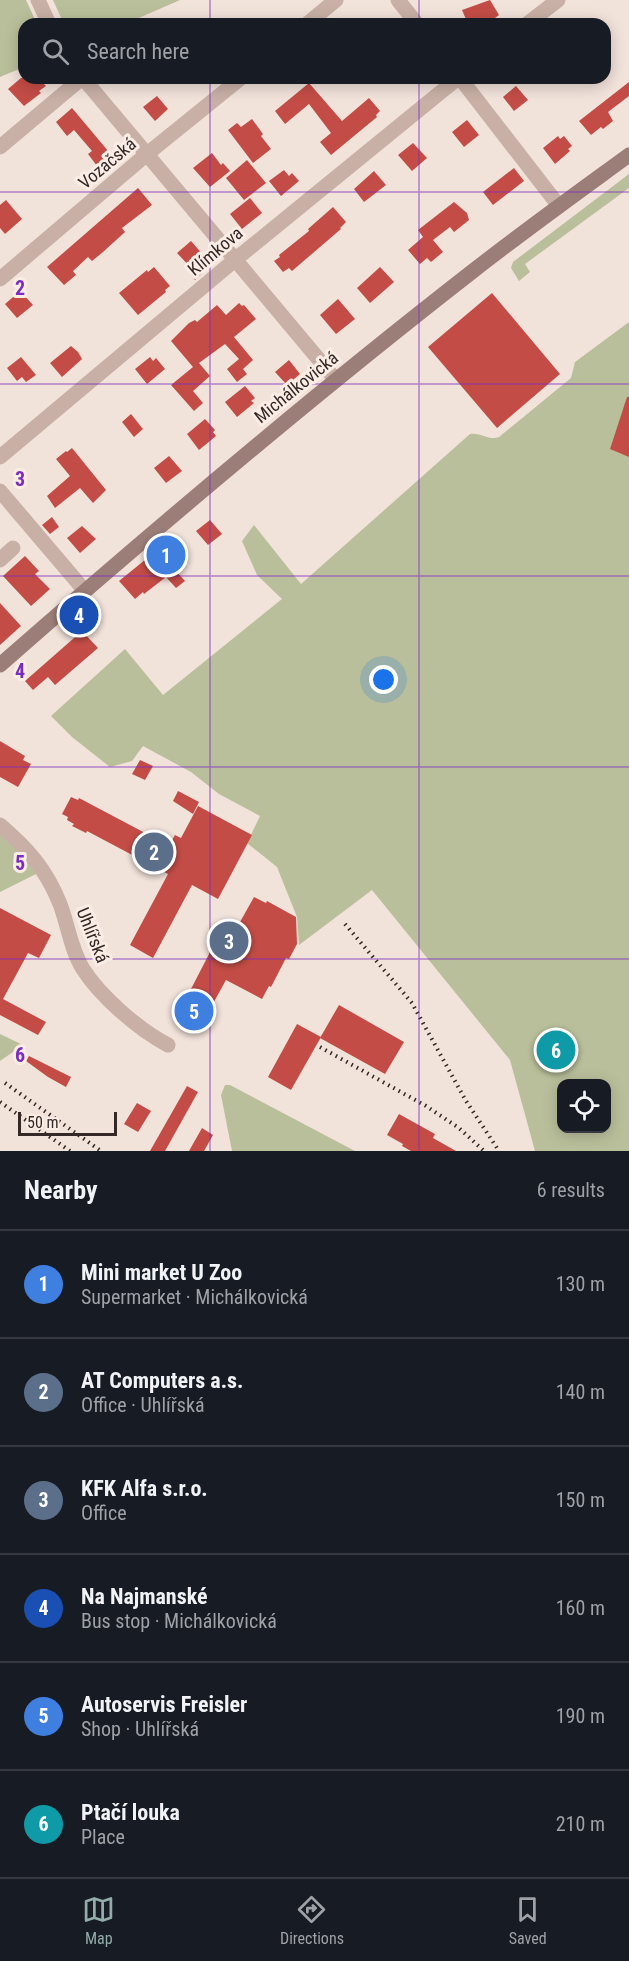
<!DOCTYPE html>
<meta charset="utf-8">
<style>
body{margin:0;font-family:"Roboto Condensed",sans-serif;background:#242831;color:#f1f3f6}
.controls{position:absolute;right:18px;bottom:18px;display:grid;overflow:hidden;border-radius:12px;box-shadow:0 3px 15px #0003}
.controls button{width:54px;height:54px;display:grid;place-items:center;padding:0;border:0;border-bottom:2px solid #363941;background:#171b24;color:#f1f3f6;font:30px sans-serif}
.scale{position:absolute;left:18px;bottom:15px;width:99px;box-sizing:border-box;padding-left:6px;border:3px solid #352927;border-top:0;font-size:16px;line-height:21px;white-space:nowrap;color:#352927;-webkit-text-stroke:4px #f9ede6;paint-order:stroke}
.you{position:absolute;left:384px;top:680px;width:21px;height:21px;margin:-15px;border:4px solid #fff;border-radius:50%;background:#1a73e8;box-shadow:0 0 0 9px #1a73e833}
.badge{display:grid;place-items:center;width:39px;height:39px;border-radius:50%;background:#92acaa;color:#fff;font-size:20px;font-weight:700}
.pin{position:absolute;translate:-50% -50%;border:3px solid #fff;box-shadow:0 2px 6px #0006}
.list{margin:0;padding:0;list-style:none}
h2{display:flex;justify-content:space-between;align-items:center;height:78px;margin:0;padding:0 24px;font-size:26px}
h2 small{font-size:20px;font-weight:400;color:#9ea1a6}
.list li{display:grid;grid-template-columns:39px 1fr auto;gap:18px;align-items:center;box-sizing:border-box;height:108px;padding:0 24px;border-top:2px solid #363941}
.list b{display:block;font-size:22px;white-space:nowrap}
.list p{margin:0;font-size:20px;white-space:nowrap;color:#9ea1a6}
.list em{font-size:20px;font-style:normal;color:#9ea1a6}
.icon{flex:none;width:33px;height:33px;fill:none;stroke:currentColor;stroke-width:2;stroke-linecap:round;stroke-linejoin:round}
.map{position:relative;flex:none;width:629px;height:1151px;overflow:hidden}
.search{position:absolute;background:#171b24;box-shadow:0 3px 15px #0003;left:18px;right:18px;top:18px;height:66px;display:flex;align-items:center;gap:15px;box-sizing:border-box;padding:0 21px;border-radius:18px;color:#9ea1a6;font-size:22px}
.sheet{height:726px;background:#171b24}
nav{display:flex;justify-content:space-around;align-items:center;box-sizing:border-box;height:84px;border-top:2px solid #363941;background:#171b24;font-size:16px;color:#9ea1a6}
nav a{display:grid;justify-items:center;gap:3px}
nav .on{color:#92acaa}
.map>svg:first-child{display:block}
</style>
<div class="map">
<svg width="629" height="1151" viewBox="0 0 629 1151">
<rect width="100%" height="100%" fill="#f1e2da"/>
<!-- green -->
<g fill="#babf9b" fill-rule="evenodd">
<path d="M0,0H26L37,24H24V67L0,77Z"/>
<path d="M53,0H180L125,24H64Z"/>
<path d="M629,174V188L525,264L530,272L519,281L511,268L513,262Z"/>
<path d="M629,322V1151H535L510,1060L372,890L299,945L297,917L277,867L247,843L260,816L219,794L191,772L143,746L132,761L110,767L72,737L51,716L125,649L163,695L282,599L257,575L242,541L254,525L301,584L470,434C480,432 490,441 499,437L571,378L575,362ZM562,1084H606V1128H562Z"/>
<path d="M0,830L38,873L0,892Z"/>
<path d="M0,1034L23,1045L0,1061Z"/>
<path d="M225,1085H230L355,1151H232L221,1095Z"/>
</g>
<!-- building -->
<g fill="#c34d46">
<path d="M490,0L499,15L487,24H468L462,10Z"/>
<path d="M21,78H38L46,86L39,91L41,93L24,106L8,89Z"/>
<path d="M629,82V96L608,112L613,121L603,129L601,127L591,135L579,121Z"/>
<path d="M309,83L342,121L369,98L380,111L376,115L377,117L331,155L320,142L331,133L309,104L285,124L275,111Z"/>
<path d="M516,86L528,100L514,111L503,97Z"/>
<path d="M157,96L168,109L155,121L143,107Z"/>
<path d="M72,108L114,158L100,170L88,154L92,151L74,130L67,136L56,122Z"/>
<path d="M252,119L263,134L261,136L271,149L253,163L228,130L237,123L241,127Z"/>
<path d="M467,120L479,135L464,147L452,132Z"/>
<path d="M558,136L560,139L564,136L572,146L568,149L570,151L555,164L543,148Z"/>
<path d="M413,143L427,158L412,171L398,155Z"/>
<path d="M212,153L221,165L223,163L230,171L210,187L193,168Z"/>
<path d="M247,160L266,183L244,200L226,178Z"/>
<path d="M514,168L524,181L493,205L483,192Z"/>
<path d="M284,170L289,176L292,173L299,181L281,196L269,181Z"/>
<path d="M374,171L386,185L364,202L354,189Z"/>
<path d="M138,188L152,205L122,228L125,232L103,252L92,261L88,257L73,271L76,275L64,285L47,267Z"/>
<path d="M250,198L262,213L242,229L230,214Z"/>
<path d="M6,200L22,219L5,234L0,228V205Z"/>
<path d="M454,202L467,213L469,220L454,232L450,227L433,240L443,252L431,262L427,258L420,264L408,250L423,237L418,230Z"/>
<path d="M333,207L346,222L340,228L341,229L292,271L289,268L283,272L274,261L280,257L279,255L309,231L308,229Z"/>
<path d="M191,241L205,257L198,263L205,271L195,280L188,271L191,268L177,253Z"/>
<path d="M154,267L170,286L165,290L166,292L138,315L119,293L147,270L148,272Z"/>
<path d="M380,267L394,282L370,303L357,288Z"/>
<path d="M20,291L33,305L17,318L5,304Z"/>
<path d="M492,293L560,374L497,428L428,347Z"/>
<path d="M338,299L355,319L336,334L320,315Z"/>
<path d="M239,303L242,306L244,305L256,319L234,337L253,360L243,369L247,374L237,382L227,369L239,359L225,344L199,363L210,376L193,391L203,403L194,411L171,385L193,367L171,341L189,323L195,320L197,322L217,305L226,315Z"/>
<path d="M71,346L78,352L82,359L62,377L50,363Z"/>
<path d="M21,357L36,375L26,382L22,377L17,381L7,368Z"/>
<path d="M150,357L153,361L156,358L165,369L147,384L135,369Z"/>
<path d="M289,360L300,374L287,385L275,372Z"/>
<path d="M245,386L255,398L251,401L254,403L237,417L225,402Z"/>
<path d="M627,397H629V457L610,449Z"/>
<path d="M131,414L143,429L134,437L122,422Z"/>
<path d="M205,419L215,430L213,432L216,436L199,450L187,434Z"/>
<path d="M72,448L106,490L93,503L80,488L55,508L47,496L70,476L56,459L66,451L67,452Z"/>
<path d="M169,456L182,471L166,483L154,468Z"/>
<path d="M52,517L59,527L50,534L42,525Z"/>
<path d="M210,520L222,534L208,545L196,531Z"/>
<path d="M82,526L96,539L80,553L67,538Z"/>
<path d="M172,538L187,556L183,559L185,561L174,569L185,581L176,588L166,577L144,594L143,592L135,599L119,581Z"/>
<path d="M25,556L39,571L35,574L50,589L31,606L3,576Z"/>
<path d="M0,603L21,626L0,645Z"/>
<path d="M82,631L98,648L55,685L48,677L33,690L25,681Z"/>
<path d="M0,741L25,756L23,760L31,764L18,787L0,777Z"/>
<path d="M140,760L153,766L145,780L132,774Z"/>
<path d="M178,791L199,802L193,814L173,801Z"/>
<path d="M71,797L78,800L79,798L164,843L166,839L171,842L175,835L181,838L198,806L252,835L218,899L192,885L153,958L130,945L168,874L87,831L86,833L72,826L74,824L67,820L68,817L62,814Z"/>
<path d="M254,897L266,903L267,901L296,917L297,944L289,959L286,958L271,987L269,986L262,999L226,980L199,1029L189,1024L187,1029L174,1022L224,925L235,931Z"/>
<path d="M0,908L51,935L39,958L28,953L3,999L46,1022L38,1035L0,1015Z"/>
<path d="M339,1005L404,1042L385,1074L320,1038Z"/>
<path d="M297,1024L321,1037L291,1090L268,1077Z"/>
<path d="M29,1056L71,1077L66,1087L48,1077L26,1061Z"/>
<path d="M187,1086L198,1092L165,1151H150Z"/>
<path d="M137,1103L151,1111L138,1132L124,1124Z"/>
<path d="M399,1114L435,1134L433,1138L456,1151H411L402,1146L403,1144L387,1135Z"/>
<path d="M202,1128L213,1135L204,1151H189Z"/>
</g>
<g fill="none" stroke-linecap="round" stroke-linejoin="round">
<!-- street -->
<g stroke="#c8b0a6" stroke-width="15">
<path d="M38,0L49,24"/>
<path d="M398,0L417,24"/>
<path d="M307,24L336,0"/>
<path d="M527,24L558,0"/>
<path d="M83,78L336,380"/>
<path d="M460,78L559,206"/>
<path d="M0,147L82,78"/>
<path d="M0,279L147,154L241,78"/>
<path d="M0,457L236,259L458,78"/>
<path d="M0,491L85,591"/>
<path d="M0,560L13,548"/>
<path d="M0,825C28,849 46,869 60,904C68,925 71,950 83,969C100,996 139,1030 168,1045"/>
</g>
<!-- secondary -->
<path stroke="#9c7e78" stroke-width="15" d="M0,665C154,530 311,397 473,271C524,231 577,193 629,155"/>
<!-- rail -->
<g stroke="#352927" stroke-width="4" stroke-dasharray="1.5 4.5" stroke-linecap="butt">
<path d="M345,924L412,1003L466,1101L499,1151"/>
<path d="M320,1047L426,1106L459,1128L484,1151"/>
<path d="M5,1083L101,1151"/>
<path d="M0,1102L70,1151"/>
</g>
</g>
<!-- grid -->
<path fill="none" stroke="#7b2cbf" stroke-width="1.5" stroke-opacity="0.55" d="M210,0V24M419,0V24M210,78V1151M419,78V1151M0,192H629M0,384H629M0,576H629M0,767H629M0,959H629"/>
<g text-anchor="middle" dominant-baseline="central" stroke-width="6" stroke-linejoin="round" paint-order="stroke">
<!-- street labels -->
<g font-size="18" fill="#352927" stroke="#f9ede6">
<text transform="translate(107 163) rotate(-40)">Vozačská</text>
<text transform="translate(215 251) rotate(-40)">Klímkova</text>
<text transform="translate(296 387) rotate(-39)">Michálkovická</text>
<text transform="translate(93 935) rotate(68)">Uhlířská</text>
</g>
</g>
<g font-size="20" text-anchor="middle" font-weight="bold" fill="#7b2cbf" stroke="#f9ede6" stroke-width="6" stroke-linejoin="round" paint-order="stroke">
<text x="20" y="295">2</text>
<text x="20" y="486">3</text>
<text x="20" y="678">4</text>
<text x="20" y="870">5</text>
<text x="20" y="1062">6</text>
</g>
</svg>
<div class="controls">
<button><svg class="icon" aria-label="locate" viewBox="0 0 24 24"><circle cx="12" cy="12" r="6"/><path d="M12 2v4M12 18v4M2 12h4M18 12h4"/></svg></button>
</div>
<div class="scale">50 m</div>
<div class="you"></div>
<div class="pin badge" style="left:166px;top:555px;background:#3f7fe0">1</div>
<div class="pin badge" style="left:154px;top:852px;background:#5c6f8a">2</div>
<div class="pin badge" style="left:229px;top:941px;background:#5c6f8a">3</div>
<div class="pin badge" style="left:79px;top:615px;background:#1a4fb4">4</div>
<div class="pin badge" style="left:194px;top:1011px;background:#3f7fe0">5</div>
<div class="pin badge" style="left:556px;top:1050px;background:#0f9aa8">6</div>
<div class="search"><svg class="icon" aria-label="search" viewBox="0 0 24 24"><circle cx="10" cy="10" r="6"/><path d="M15 15l6 6"/></svg>Search here</div>
</div>
<section class="sheet">
<h2>Nearby<small>6 results</small></h2>
<ul class="list">
<li><span class="badge" style="background:#3f7fe0">1</span><div><b>Mini market U Zoo</b><p>Supermarket · Michálkovická</p></div><em>130 m</em></li>
<li><span class="badge" style="background:#5c6f8a">2</span><div><b>AT Computers a.s.</b><p>Office · Uhlířská</p></div><em>140 m</em></li>
<li><span class="badge" style="background:#5c6f8a">3</span><div><b>KFK Alfa s.r.o.</b><p>Office</p></div><em>150 m</em></li>
<li><span class="badge" style="background:#1a4fb4">4</span><div><b>Na Najmanské</b><p>Bus stop · Michálkovická</p></div><em>160 m</em></li>
<li><span class="badge" style="background:#3f7fe0">5</span><div><b>Autoservis Freisler</b><p>Shop · Uhlířská</p></div><em>190 m</em></li>
<li><span class="badge" style="background:#0f9aa8">6</span><div><b>Ptačí louka</b><p>Place</p></div><em>210 m</em></li>
</ul>
</section>
<nav>
<a class="on"><svg class="icon" aria-label="map" viewBox="0 0 24 24"><path d="M3 6l6-2 6 2 6-2v14l-6 2-6-2-6 2zM9 4v14M15 6v14"/></svg>Map</a>
<a><svg class="icon" aria-label="directions" viewBox="0 0 24 24"><path d="M12 3l9 9-9 9-9-9zM9 14v-3h6M13 9l2 2-2 2"/></svg>Directions</a>
<a><svg class="icon" aria-label="saved" viewBox="0 0 24 24"><path d="M7 4h10v16l-5-4-5 4z"/></svg>Saved</a>
</nav>
